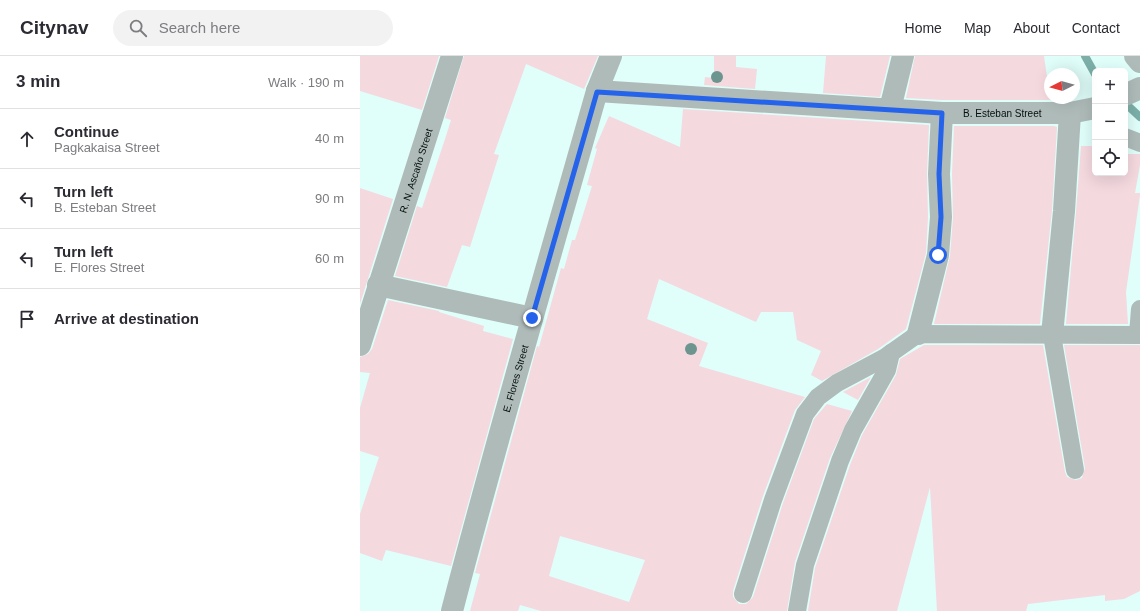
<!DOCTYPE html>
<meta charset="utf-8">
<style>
body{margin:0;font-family:Helvetica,sans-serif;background:#f2f2f3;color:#2b2b33}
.controls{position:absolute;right:12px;top:12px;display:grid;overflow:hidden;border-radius:6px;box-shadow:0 4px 16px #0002}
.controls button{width:36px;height:36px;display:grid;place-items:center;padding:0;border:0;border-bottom:1px solid #e1e1e2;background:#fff;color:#2b2b33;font:20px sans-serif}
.compass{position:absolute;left:684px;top:12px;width:36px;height:36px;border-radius:50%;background:#fff;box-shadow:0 4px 16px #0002;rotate:264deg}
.stop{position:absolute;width:12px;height:12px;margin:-9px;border:3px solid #2563eb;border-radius:50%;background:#fff}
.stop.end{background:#2563eb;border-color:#fff;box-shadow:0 1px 4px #0008}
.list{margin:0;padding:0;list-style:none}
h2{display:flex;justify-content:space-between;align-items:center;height:52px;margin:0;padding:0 16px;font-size:17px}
h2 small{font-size:13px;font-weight:400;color:#7c7c81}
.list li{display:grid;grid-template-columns:26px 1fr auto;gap:12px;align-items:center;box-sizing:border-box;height:60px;padding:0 16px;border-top:1px solid #e1e1e2}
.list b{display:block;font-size:15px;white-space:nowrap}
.list p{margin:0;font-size:13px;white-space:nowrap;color:#7c7c81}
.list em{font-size:13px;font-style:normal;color:#7c7c81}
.icon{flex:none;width:22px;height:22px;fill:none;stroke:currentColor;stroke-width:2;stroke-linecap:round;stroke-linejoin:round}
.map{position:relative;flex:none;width:780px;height:555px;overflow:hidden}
header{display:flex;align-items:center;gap:24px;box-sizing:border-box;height:56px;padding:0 20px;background:#fff;border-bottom:1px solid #e1e1e2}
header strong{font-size:19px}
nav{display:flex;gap:22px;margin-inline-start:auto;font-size:14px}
.search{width:280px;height:36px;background:#f2f2f3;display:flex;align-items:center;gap:10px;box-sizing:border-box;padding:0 14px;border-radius:22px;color:#7c7c81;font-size:15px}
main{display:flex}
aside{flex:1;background:#fff}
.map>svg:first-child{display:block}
</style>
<header>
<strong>Citynav</strong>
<div class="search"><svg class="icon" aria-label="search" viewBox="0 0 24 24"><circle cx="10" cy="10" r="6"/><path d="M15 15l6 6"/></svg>Search here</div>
<nav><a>Home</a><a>Map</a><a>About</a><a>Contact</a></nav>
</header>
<main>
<aside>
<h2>3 min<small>Walk · 190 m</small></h2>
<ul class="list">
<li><svg class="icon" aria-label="ahead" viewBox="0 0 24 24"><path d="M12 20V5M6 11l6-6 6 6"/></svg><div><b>Continue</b><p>Pagkakaisa Street</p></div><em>40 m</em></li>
<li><svg class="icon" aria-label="left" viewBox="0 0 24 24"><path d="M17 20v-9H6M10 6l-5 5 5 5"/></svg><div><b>Turn left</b><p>B. Esteban Street</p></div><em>90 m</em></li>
<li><svg class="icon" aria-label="left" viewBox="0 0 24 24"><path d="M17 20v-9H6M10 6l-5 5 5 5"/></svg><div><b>Turn left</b><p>E. Flores Street</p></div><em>60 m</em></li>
<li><svg class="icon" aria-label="arrive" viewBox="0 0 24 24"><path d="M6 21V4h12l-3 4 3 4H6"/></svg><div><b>Arrive at destination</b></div></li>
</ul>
</aside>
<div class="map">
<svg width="780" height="555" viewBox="0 0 780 555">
<rect width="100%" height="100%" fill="#e0fefa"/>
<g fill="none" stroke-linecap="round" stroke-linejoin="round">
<!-- stream -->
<g stroke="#7bafa8" stroke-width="8">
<path d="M725,0L735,18"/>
<path d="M765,47L780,61"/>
</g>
</g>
<!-- building -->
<g fill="#f4d9df" fill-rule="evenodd">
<path d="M0,0H79L62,54L0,35Z"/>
<path d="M104,0H238L224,33L166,8L134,98L139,99L110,191L102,189L87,231L35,220L57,150L62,152L86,80L91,64L85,62Z"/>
<path d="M354,0H376V11L397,13L395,33L344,29L345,21L354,22Z"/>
<path d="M466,0H530L520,41L463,37Z"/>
<path d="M555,0H684L690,42H693V44H582L546,42Z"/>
<path d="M323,53L569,69L567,117L568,161L566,197L546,273L518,293L462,325L451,319L461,295L437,284L433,256H401L396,266L299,223L287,263L348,287L339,310L445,341L435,354L403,440L373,535V541L379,548H386L393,541L423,447L454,363L467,348L492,355L470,402L435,506L427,555H181L160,549L158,555H110L120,518L115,517L177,290L179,291L201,212L204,213L212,184H215L232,130L227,129L237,93L235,92L249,60L320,91ZM200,480L285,504L269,546L189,520Z"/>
<path d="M594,70H694L697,71L692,154L680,268H574L590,200L593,162L592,118Z"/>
<path d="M721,90H735V117H765V98H780V109L775,137H780V139L766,236L768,268H706L716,156Z"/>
<path d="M0,132L33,143L0,248Z"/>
<path d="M28,244L79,255V256L124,270L123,275L153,283L91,510L26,494L22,505L0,497V458L19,401L0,395V352L10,317L0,316V301L8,298L12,293Z"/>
<path d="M564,289H683L705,416L707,421L716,424L722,422L725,412L704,289H780V535L764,543L745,545V539L668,548L666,555H577L570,431L537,555H448L455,512L490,409L502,379L536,319L540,303Z"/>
<path d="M511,321L498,344L483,336Z"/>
</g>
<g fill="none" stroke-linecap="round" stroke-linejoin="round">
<!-- pedestrian -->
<g stroke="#aebbb9" stroke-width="18">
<path d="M765,81L780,87"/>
<path d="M692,279L715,414"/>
<path d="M778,279L780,253"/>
<path d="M383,538L413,444L445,358L458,341L477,327L524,302L558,278L780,279"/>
<path d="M437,555L445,509L480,405L493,374L527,314L531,297"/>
</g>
<!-- minor -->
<g stroke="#aebbb9" stroke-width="22">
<path d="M775,0L780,6"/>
<path id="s1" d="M237,35L582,57H710L735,52"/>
<path d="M765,39L780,32"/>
<path d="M530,53L543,0"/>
<path d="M18,229L172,262"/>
<path d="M558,278L578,199L581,161L579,118L582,57"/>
<path d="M692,279L704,155L710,57"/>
<path id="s2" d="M0,289L92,0"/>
<path id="s3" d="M92,555C137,381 188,208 237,35L251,0"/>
</g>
</g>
<!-- trees -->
<g fill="#6c9590">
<circle cx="357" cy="21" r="6"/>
<circle cx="331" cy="293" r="6"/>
</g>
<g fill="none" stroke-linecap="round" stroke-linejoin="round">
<!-- route -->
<path stroke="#2563eb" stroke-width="5" d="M172,262L237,36L582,57L579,118L581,161L578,199"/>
</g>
<g text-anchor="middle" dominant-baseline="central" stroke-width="3" stroke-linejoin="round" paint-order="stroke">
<!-- street labels -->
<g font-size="10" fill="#050f0e" stroke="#fff">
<text stroke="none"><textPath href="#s1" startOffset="406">B. Esteban Street</textPath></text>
<text stroke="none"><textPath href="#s2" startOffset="183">R. N. Ascaño Street</textPath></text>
<text stroke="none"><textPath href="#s3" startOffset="241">E. Flores Street</textPath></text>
</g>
</g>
</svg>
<div class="controls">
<button>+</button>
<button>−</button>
<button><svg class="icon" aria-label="locate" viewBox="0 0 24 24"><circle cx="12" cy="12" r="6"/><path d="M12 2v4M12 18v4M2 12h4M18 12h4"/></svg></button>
</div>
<svg class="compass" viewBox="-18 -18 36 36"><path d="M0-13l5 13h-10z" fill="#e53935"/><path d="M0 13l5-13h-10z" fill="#7c7c81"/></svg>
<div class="stop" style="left:578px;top:199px"></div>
<div class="stop end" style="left:172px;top:262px"></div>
</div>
</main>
